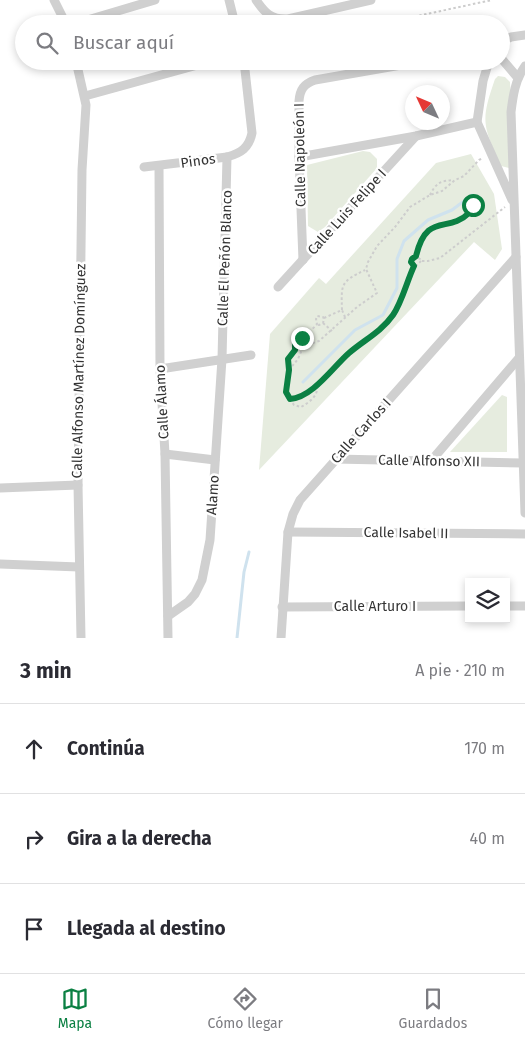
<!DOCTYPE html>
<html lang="es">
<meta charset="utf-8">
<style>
body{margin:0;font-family:"Fira Sans",sans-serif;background:#f2f2f3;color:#2b2b33}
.controls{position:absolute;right:15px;bottom:15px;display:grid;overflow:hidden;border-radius:0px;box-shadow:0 2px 8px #0003}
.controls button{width:45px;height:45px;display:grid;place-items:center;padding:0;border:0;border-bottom:1px solid #e1e1e2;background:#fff;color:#2b2b33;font:25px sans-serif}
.compass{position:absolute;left:405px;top:85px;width:45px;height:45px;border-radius:50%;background:#fff;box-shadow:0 2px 8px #0003;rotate:314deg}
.stop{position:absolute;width:15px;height:15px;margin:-11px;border:4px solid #0b8043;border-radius:50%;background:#fff}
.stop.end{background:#0b8043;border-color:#fff;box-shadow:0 1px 5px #0008}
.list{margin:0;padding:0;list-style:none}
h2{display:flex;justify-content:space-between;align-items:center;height:65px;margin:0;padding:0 20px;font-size:21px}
h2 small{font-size:16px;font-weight:400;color:#7c7c81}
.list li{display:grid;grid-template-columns:32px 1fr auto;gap:15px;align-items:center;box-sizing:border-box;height:90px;padding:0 20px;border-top:1px solid #e1e1e2}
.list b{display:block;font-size:19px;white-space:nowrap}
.list em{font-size:16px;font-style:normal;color:#7c7c81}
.icon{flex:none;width:28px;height:28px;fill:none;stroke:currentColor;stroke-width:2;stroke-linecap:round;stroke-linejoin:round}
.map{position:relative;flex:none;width:525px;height:638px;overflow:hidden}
.search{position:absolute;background:#fff;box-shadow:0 2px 8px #0003;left:15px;right:15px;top:15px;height:55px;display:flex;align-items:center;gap:12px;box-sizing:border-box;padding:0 18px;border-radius:28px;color:#7c7c81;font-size:19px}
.sheet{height:335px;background:#fff}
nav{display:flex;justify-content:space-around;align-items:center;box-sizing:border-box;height:70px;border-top:1px solid #e1e1e2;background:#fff;font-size:14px;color:#7c7c81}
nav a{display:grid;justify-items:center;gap:2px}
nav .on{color:#0b8043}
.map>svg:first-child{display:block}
</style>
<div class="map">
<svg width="525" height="638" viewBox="0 0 525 638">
<rect width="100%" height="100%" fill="#fff"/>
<!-- green -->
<g fill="#e6ecdf">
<path d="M498,76L505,77L510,82L513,165L509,168L501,166C483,125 480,122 495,79Z"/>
<path d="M363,151L370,152L377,159V168L325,227L318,232L308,226L307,165Z"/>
<path d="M471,154L494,194L502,249L495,260L474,242L259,470L270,334L319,278L326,284L436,163Z"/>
<path d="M502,395L507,397V452H450Z"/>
</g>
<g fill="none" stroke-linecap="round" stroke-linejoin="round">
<!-- stream -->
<g stroke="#cfe2ee" stroke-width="3">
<path d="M303,382L355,330L383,315L397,288V259L404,241L428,220L452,210L472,195"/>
<path d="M237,638L244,572L249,552"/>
</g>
<!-- path -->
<g stroke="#cdcdcd" stroke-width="2" stroke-dasharray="2.5 2.5" stroke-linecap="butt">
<path d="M380,24L492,0"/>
<path d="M430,195C436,183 440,181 453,180"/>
<circle cx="473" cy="209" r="4.5"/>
<path d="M415,256C426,211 448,234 469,213"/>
<path d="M421,261L416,266L412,264L411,262L415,256L420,259L421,261H428L440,258L505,207"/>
<path d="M414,266C407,281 402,302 393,315C381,332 364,340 349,353C333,367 312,398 290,399L286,392L289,370L288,359L292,352L298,348L319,341L357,307L377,293L366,269L368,262L377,246L395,227L410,207L430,195L442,191L455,180L464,176L479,160L483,158"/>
<path d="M342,310C341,283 341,282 365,270"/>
<path d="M324,318L342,310L345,317"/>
<path d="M323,323L332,331"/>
<path d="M295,350V343L307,335L317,324L316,319L317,316L323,317L324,319L323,323L319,325L317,324"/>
<path d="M289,370L298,359L303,347"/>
<path d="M290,399L294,405L301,407C310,402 319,395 317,385"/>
</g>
<!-- street -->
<g stroke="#d0d0d0" stroke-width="9">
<path d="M54,0L66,24"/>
<path d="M229,0L235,24"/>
<path d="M256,0C265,13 271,20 288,19L371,0"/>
<path d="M74,24L155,0"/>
<path d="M501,42L511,37L525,35"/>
<path d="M501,58L518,78"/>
<path d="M76,61L86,105L82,170L78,485L81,638"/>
<path d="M489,61L483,81L477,122L512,200"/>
<path d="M525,66C515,80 513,96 511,112L525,513"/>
<path d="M85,96L212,61"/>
<path d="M299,157L416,136L477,122"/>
<path d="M159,166L160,369L165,454L168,638"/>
<path d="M144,167L227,157C241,153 249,148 252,133L244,61"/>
<path d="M303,260L299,157V101C300,89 304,84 315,80L424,61"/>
<path d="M278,287L416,136"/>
<path d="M160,369L251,355"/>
<path d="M165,454L215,460"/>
<path d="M335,459L523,463"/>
<path d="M431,461L519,358"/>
<path d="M0,488L78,485"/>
<path d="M288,532L525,534"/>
<path d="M0,564L79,567"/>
<path d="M506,606H525"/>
<path d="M282,607L469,606"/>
<path d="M168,616L188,602L195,594L202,580L210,540L222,359L227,157"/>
<path d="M281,638L288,532L293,514L300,500L516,257"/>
</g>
</g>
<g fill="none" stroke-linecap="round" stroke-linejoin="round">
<!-- route -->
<path stroke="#0b8043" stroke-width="6" d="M302,338L295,343V350L288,359L289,370L286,392L290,399C312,398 333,367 349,353C364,340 381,332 393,315C402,302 407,281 414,266L411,262L412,259L416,256C427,211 448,234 469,213L468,207L473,205"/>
</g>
<g text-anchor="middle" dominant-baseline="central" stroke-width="5" stroke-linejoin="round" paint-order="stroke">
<!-- street labels -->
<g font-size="14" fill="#333" stroke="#fff">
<text transform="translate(300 155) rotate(-91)">Calle Napoleón I</text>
<text transform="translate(198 161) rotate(-8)">Pinos</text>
<text transform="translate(347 212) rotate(-48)">Calle Luis Felipe I</text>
<text transform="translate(225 258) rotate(-88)">Calle El Peñón Blanco</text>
<text transform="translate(79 371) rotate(-89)">Calle Alfonso Martínez Domínguez</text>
<text transform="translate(162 402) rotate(-93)">Calle Álamo</text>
<text transform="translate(361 431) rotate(-48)">Calle Carlos I</text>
<text transform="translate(429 461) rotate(1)">Calle Alfonso XII</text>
<text transform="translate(213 495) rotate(-86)">Alamo</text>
<text transform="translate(406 533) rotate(1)">Calle Isabel II</text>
<text x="375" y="606">Calle Arturo I</text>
</g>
</g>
</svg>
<div class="controls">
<button><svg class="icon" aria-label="layers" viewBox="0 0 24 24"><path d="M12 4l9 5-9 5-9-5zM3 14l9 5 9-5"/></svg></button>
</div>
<svg class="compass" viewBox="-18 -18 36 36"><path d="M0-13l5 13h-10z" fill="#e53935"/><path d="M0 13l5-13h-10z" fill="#7c7c81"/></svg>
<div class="stop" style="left:473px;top:205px"></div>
<div class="stop end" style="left:302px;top:338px"></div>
<div class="search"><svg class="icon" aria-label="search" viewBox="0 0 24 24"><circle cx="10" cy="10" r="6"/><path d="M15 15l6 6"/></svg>Buscar aquí</div>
</div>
<section class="sheet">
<h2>3 min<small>A pie · 210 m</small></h2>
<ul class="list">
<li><svg class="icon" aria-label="ahead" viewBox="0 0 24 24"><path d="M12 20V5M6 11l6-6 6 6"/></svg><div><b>Continúa</b></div><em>170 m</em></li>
<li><svg class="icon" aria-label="right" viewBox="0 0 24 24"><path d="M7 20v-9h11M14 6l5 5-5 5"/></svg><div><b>Gira a la derecha</b></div><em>40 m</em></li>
<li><svg class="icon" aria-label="arrive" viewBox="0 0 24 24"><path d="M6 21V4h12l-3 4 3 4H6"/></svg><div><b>Llegada al destino</b></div></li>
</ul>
</section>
<nav>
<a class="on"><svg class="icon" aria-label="map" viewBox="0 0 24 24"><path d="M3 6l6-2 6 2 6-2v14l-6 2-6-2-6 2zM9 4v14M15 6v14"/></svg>Mapa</a>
<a><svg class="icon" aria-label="directions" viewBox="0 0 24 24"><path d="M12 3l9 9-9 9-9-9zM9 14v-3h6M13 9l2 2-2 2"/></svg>Cómo llegar</a>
<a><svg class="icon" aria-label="saved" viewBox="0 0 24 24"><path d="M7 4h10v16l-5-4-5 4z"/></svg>Guardados</a>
</nav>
